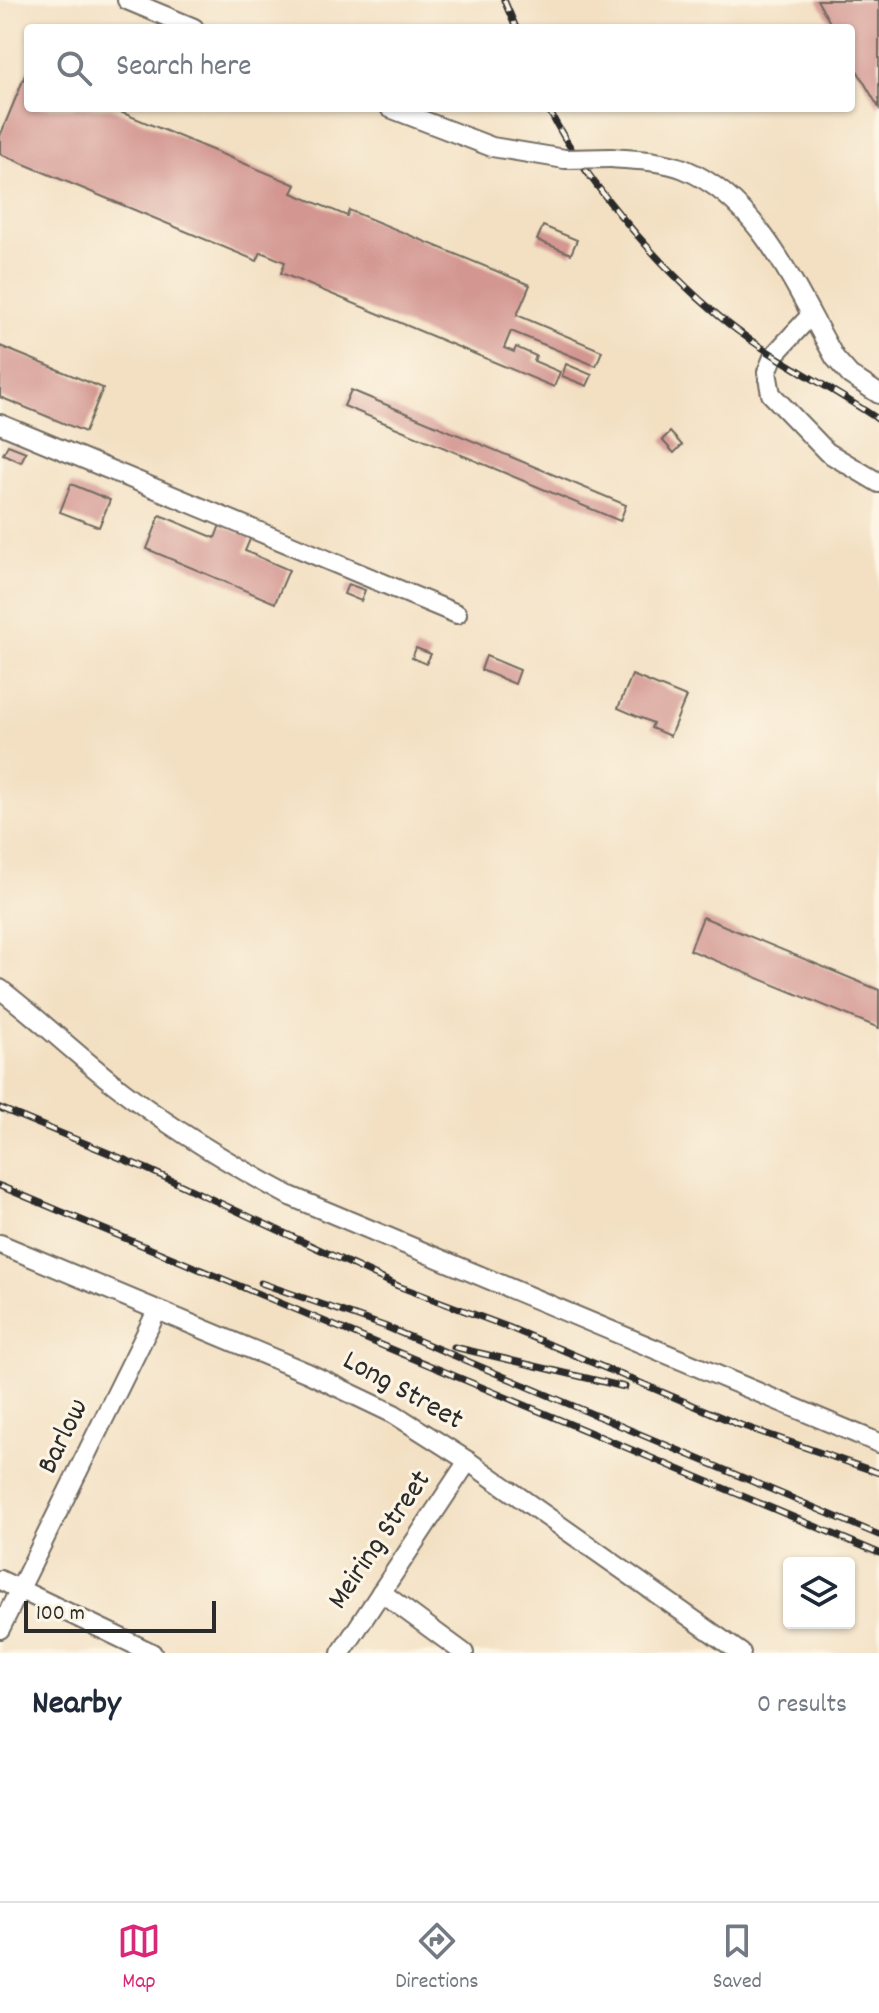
<!DOCTYPE html>
<style>
body{margin:0;font-family:Dekko,sans-serif;background:#f2f2f3;color:#1f2937}
.controls{position:absolute;right:24px;bottom:24px;display:grid;overflow:hidden;border-radius:8px;box-shadow:0 2px 6px #0004}
.controls button{width:72px;height:72px;display:grid;place-items:center;padding:0;border:0;border-bottom:2px solid #e0e1e3;background:#fff;color:#1f2937;font:40px sans-serif}
.scale{position:absolute;left:24px;bottom:20px;width:192px;box-sizing:border-box;padding-left:8px;border:4px solid #2b2b2b;border-top:0;font-size:22px;line-height:28px;white-space:nowrap;color:#2b2b2b;-webkit-text-stroke:6px #fcf5e5;paint-order:stroke}
.list{margin:0;padding:0;list-style:none}
h2{display:flex;justify-content:space-between;align-items:center;height:104px;margin:0;padding:0 32px;font-size:34px}
h2 small{font-size:26px;font-weight:400;color:#747a83}
.icon{flex:none;width:44px;height:44px;fill:none;stroke:currentColor;stroke-width:2;stroke-linecap:round;stroke-linejoin:round}
.map{position:relative;flex:none;width:879px;height:1653px;overflow:hidden}
.search{position:absolute;background:#fff;box-shadow:0 2px 6px #0004;left:24px;right:24px;top:24px;height:88px;display:flex;align-items:center;gap:20px;box-sizing:border-box;padding:0 28px;border-radius:8px;color:#747a83;font-size:30px}
.sheet{height:248px;background:#fff}
nav{display:flex;justify-content:space-around;align-items:center;box-sizing:border-box;height:112px;border-top:2px solid #e0e1e3;background:#fff;font-size:22px;color:#747a83}
nav a{display:grid;justify-items:center;gap:4px}
nav .on{color:#db2777}
.map>svg:first-child{display:block}
</style>
<div class="map">
<svg width="879" height="1653" viewBox="0 0 879 1653">
<rect width="100%" height="100%" fill="#fcf5e5"/>
<filter id="ink" filterUnits="userSpaceOnUse"><feTurbulence type="fractalNoise" baseFrequency=".0125" numOctaves="2"/><feDisplacementMap in="SourceGraphic" scale="16" xChannelSelector="R" yChannelSelector="G"/><feConvolveMatrix kernelMatrix="1 2 1 2 8 2 1 2 1" color-interpolation-filters="sRGB"/></filter>
<filter id="wash" filterUnits="userSpaceOnUse"><feTurbulence type="fractalNoise" baseFrequency=".006" numOctaves="4" result="noise"/><feDisplacementMap in="SourceGraphic" scale="32" xChannelSelector="R" yChannelSelector="G"/><feGaussianBlur stdDeviation="1.8" result="paint"/><feColorMatrix in="noise" values="0 0 0 0 0 0 0 0 0 0 0 0 0 0 0 0 0 1.4 0 .05"/><feComposite in="paint" operator="in"/></filter>
<g filter="url(#wash)">
<rect width="100%" height="100%" fill="#f3e0c3"/>
<g id="blocks">
<!-- building -->
<g fill="#d39691">
<path d="M817,0H879V108L851,60V28H833Z"/>
<path d="M28,68V108H111L296,185L292,193L347,216L349,210L530,285L517,315L602,351L596,366L511,331L504,348L514,352L516,347L536,356L534,361L560,372L554,387L281,273L285,262L261,252L257,261L0,154V136Z"/>
<path d="M543,226L577,240L571,254L537,240Z"/>
<path d="M0,346L103,388L85,432L0,397Z"/>
<path d="M566,364L592,375L587,386L562,376Z"/>
<path d="M351,390L626,505L620,521L344,406Z"/>
<path d="M670,432L682,445L674,453L662,440Z"/>
<path d="M8,445L26,452L21,462L3,454Z"/>
<path d="M71,484L110,500L99,527L60,512Z"/>
<path d="M160,515L215,538L220,525L251,537L245,551L289,570L275,603L147,549Z"/>
<path d="M348,584L365,590L361,601L344,594Z"/>
<path d="M416,648L431,654L426,664L412,658Z"/>
<path d="M486,656L520,670L515,684L481,670Z"/>
<path d="M632,675L686,697L670,736L651,728L653,723L618,708Z"/>
<path d="M703,917L879,990V1028L690,950Z"/>
</g>
</g>
</g>
<g filter="url(#ink)">
<use href="#blocks" fill-opacity="0" stroke="#716a60" stroke-width="2"/>
<g fill="none" stroke-linecap="round" stroke-linejoin="round">
<defs>
<g id="minor">
<path d="M127,0L194,28"/>
<path d="M390,108L492,147L565,159"/>
<path d="M611,158C634,160 661,160 684,169C761,201 796,290 835,358L850,375L879,394"/>
<path d="M811,315L774,355L767,372L771,394L827,452L879,483"/>
<path d="M0,424L457,614"/>
<path d="M0,989C39,1019 75,1053 114,1084C169,1127 228,1163 290,1196L879,1443"/>
<path d="M0,1244L308,1373L394,1414L468,1461L741,1653"/>
<path d="M0,1580L152,1653"/>
<path d="M381,1592L464,1653"/>
<path d="M0,1629L157,1311"/>
<path d="M341,1653L468,1461"/>
</g>
</defs>
<!-- minor casing -->
<use href="#minor" stroke="#716a60" stroke-width="22"/>
<!-- minor -->
<use href="#minor" stroke="#fff" stroke-width="18"/>
<defs>
<g id="rail">
<path d="M504,0L516,28"/>
<path d="M548,108C587,186 677,289 749,339C791,368 837,391 879,420"/>
<path d="M0,1108L147,1169L398,1286L508,1327L740,1425"/>
<path d="M0,1186L879,1553"/>
<path d="M261,1283L384,1326L879,1535"/>
<path d="M454,1347L625,1387"/>
<path d="M732,1422L879,1473"/>
</g>
</defs>
<!-- rail casing -->
<use href="#rail" stroke="#2b2b2b" stroke-width="7"/>
<!-- rail -->
<use href="#rail" stroke="#fcf5e5" stroke-width="4" stroke-dasharray="12" stroke-linecap="butt"/>
<defs>
<path id="minor-bridge" d="M565,159L611,158"/>
</defs>
<!-- minor-bridge casing -->
<use href="#minor-bridge" stroke="#716a60" stroke-width="22" stroke-linecap="butt"/>
<!-- minor-bridge -->
<use href="#minor-bridge" stroke="#fff" stroke-width="18"/>
</g>
</g>
<g text-anchor="middle" dominant-baseline="central" stroke-width="6" stroke-linejoin="round" paint-order="stroke">
<!-- street labels -->
<g font-size="30" fill="#2b2b2b" stroke="#fcf5e5">
<text transform="translate(402 1392) rotate(29)">Long Street</text>
<text transform="translate(65 1437) rotate(-64)">Barlow</text>
<text transform="translate(381 1541) rotate(-56)">Meiring Street</text>
</g>
</g>
</svg>
<div class="controls">
<button><svg class="icon" aria-label="layers" viewBox="0 0 24 24"><path d="M12 4l9 5-9 5-9-5zM3 14l9 5 9-5"/></svg></button>
</div>
<div class="scale">100 m</div>
<div class="search"><svg class="icon" aria-label="search" viewBox="0 0 24 24"><circle cx="10" cy="10" r="6"/><path d="M15 15l6 6"/></svg>Search here</div>
</div>
<section class="sheet">
<h2>Nearby<small>0 results</small></h2>
<ul class="list">
</ul>
</section>
<nav>
<a class="on"><svg class="icon" aria-label="map" viewBox="0 0 24 24"><path d="M3 6l6-2 6 2 6-2v14l-6 2-6-2-6 2zM9 4v14M15 6v14"/></svg>Map</a>
<a><svg class="icon" aria-label="directions" viewBox="0 0 24 24"><path d="M12 3l9 9-9 9-9-9zM9 14v-3h6M13 9l2 2-2 2"/></svg>Directions</a>
<a><svg class="icon" aria-label="saved" viewBox="0 0 24 24"><path d="M7 4h10v16l-5-4-5 4z"/></svg>Saved</a>
</nav>
